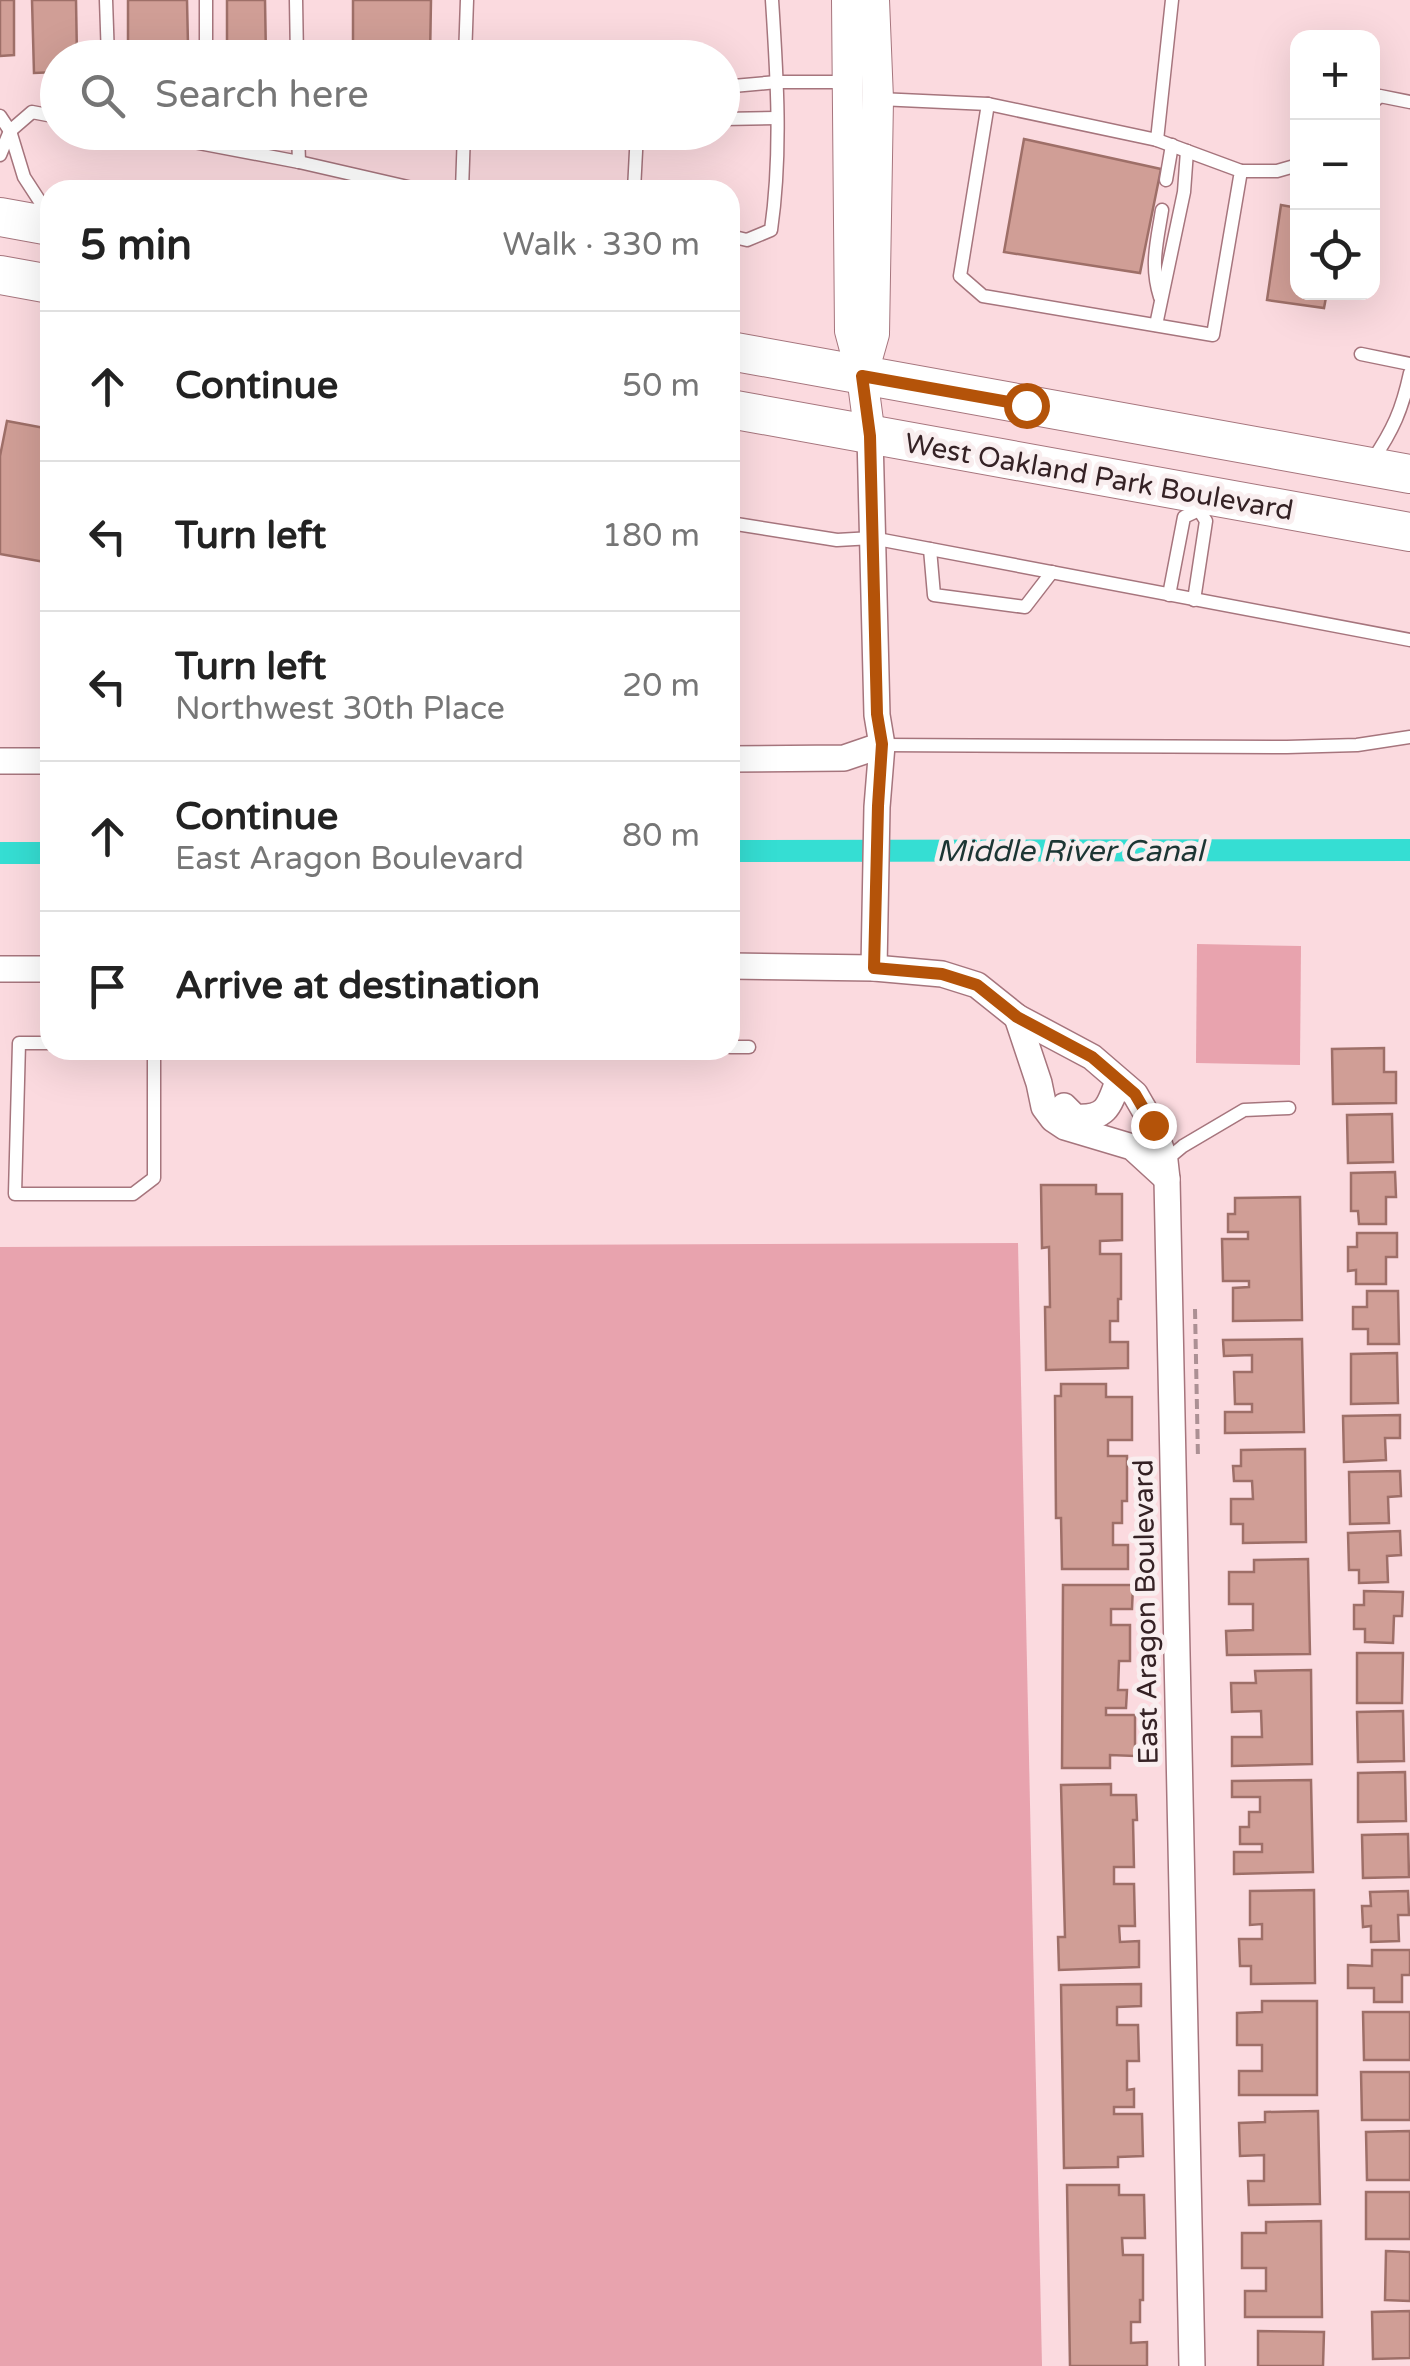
<!DOCTYPE html>
<meta charset="utf-8">
<style>
body{margin:0;font-family:"Varela Round",sans-serif;background:#f2f2f2;color:#222}
.controls{position:absolute;right:30px;top:30px;display:grid;overflow:hidden;border-radius:20px;box-shadow:0 10px 40px #0002}
.controls button{width:90px;height:90px;display:grid;place-items:center;padding:0;border:0;border-bottom:2px solid #e0e0e0;background:#fff;color:#222;font:50px sans-serif}
.stop{position:absolute;width:30px;height:30px;margin:-22px;border:8px solid #b45309;border-radius:50%;background:#fff}
.stop.end{background:#b45309;border-color:#fff;box-shadow:0 2px 10px #0008}
.list{margin:0;padding:0;list-style:none}
h2{display:flex;justify-content:space-between;align-items:center;height:130px;margin:0;padding:0 40px;font-size:42px}
h2 small{font-size:32px;font-weight:400;color:#767676}
.list li{display:grid;grid-template-columns:65px 1fr auto;gap:30px;align-items:center;box-sizing:border-box;height:150px;padding:0 40px;border-top:2px solid #e0e0e0}
.list b{display:block;font-size:38px;white-space:nowrap}
.list p{margin:0;font-size:32px;white-space:nowrap;color:#767676}
.list em{font-size:32px;font-style:normal;color:#767676}
.icon{flex:none;width:55px;height:55px;fill:none;stroke:currentColor;stroke-width:2;stroke-linecap:round;stroke-linejoin:round}
.map{position:relative;flex:none;width:1410px;height:2366px;overflow:hidden}
.search{position:absolute;background:#fff;box-shadow:0 10px 40px #0002;left:40px;top:40px;width:700px;height:110px;display:flex;align-items:center;gap:25px;box-sizing:border-box;padding:0 35px;border-radius:55px;color:#767676;font-size:38px}
.panel{position:absolute;background:#fff;box-shadow:0 10px 40px #0002;left:40px;top:180px;width:700px;height:880px;border-radius:30px}
.map>svg:first-child{display:block}
</style>
<div class="map">
<svg width="1410" height="2366" viewBox="0 0 1410 2366">
<rect width="100%" height="100%" fill="#fbdadf"/>
<!-- green -->
<g fill="#e8a3ae">
<path d="M1197,944L1301,946L1300,1065L1196,1063Z"/>
<path d="M1018,1243L1042,2366H0V1247Z"/>
</g>
<g fill="none" stroke-linecap="round" stroke-linejoin="round">
<!-- canal -->
<g stroke="#35ded3" stroke-width="22">
<path d="M730,851L1410,850"/>
<path d="M0,853H50"/>
</g>
</g>
<!-- building -->
<g fill="#d09e96" stroke="#9e6f68" stroke-width="2.5">
<path d="M0,0H14V55L0,56Z"/>
<path d="M32,0H76L77,58H58V72L34,73Z"/>
<path d="M128,0H187L188,45L175,46L176,58H128Z"/>
<path d="M227,0H265L266,58H227Z"/>
<path d="M353,0H431L430,58H353Z"/>
<path d="M371,132H429V141Z"/>
<path d="M1024,139L1161,169L1140,273L1004,252Z"/>
<path d="M1281,205L1298,208V292H1327L1324,308L1267,300Z"/>
<path d="M7,421L50,429V563L0,554V456Z"/>
<path d="M1384,1048V1072H1396V1103L1333,1104L1332,1049Z"/>
<path d="M1392,1114L1393,1162L1348,1163L1347,1115Z"/>
<path d="M1395,1172L1396,1197H1386V1224H1359L1358,1211H1351V1173Z"/>
<path d="M1041,1185H1096V1194H1122V1240L1100,1241V1254H1121V1299H1118V1321H1110V1342H1128V1368L1046,1370L1045,1307H1050L1049,1247L1042,1248Z"/>
<path d="M1300,1197L1302,1320L1233,1321V1288L1249,1287V1281H1223L1222,1239H1248V1232H1228V1214H1235V1198Z"/>
<path d="M1357,1233H1397V1257H1386V1284H1356V1270L1348,1271V1247H1357Z"/>
<path d="M1367,1291H1398L1399,1344H1368V1329H1353V1307H1367Z"/>
<path d="M1302,1339L1304,1432L1225,1433V1412H1252V1404H1235L1234,1372H1252V1355L1224,1356L1223,1340Z"/>
<path d="M1397,1353L1398,1403L1351,1404V1354Z"/>
<path d="M1061,1384H1106V1397H1132V1440H1108V1456H1127V1501H1122V1523H1113V1545H1128V1569H1062L1061,1518H1056L1055,1396H1061Z"/>
<path d="M1400,1415V1438H1385L1386,1460L1344,1462L1343,1416Z"/>
<path d="M1305,1449L1306,1542L1243,1543V1524H1231V1499H1253L1252,1481H1234L1233,1466H1241V1450Z"/>
<path d="M1400,1471L1401,1496L1388,1497L1389,1523L1350,1524L1349,1472Z"/>
<path d="M1400,1531L1401,1555L1387,1556L1388,1582L1359,1583V1570H1349L1348,1533Z"/>
<path d="M1308,1559L1310,1654L1227,1655L1226,1631L1253,1630V1604H1229V1572H1254V1560Z"/>
<path d="M1063,1585H1133L1132,1609H1111V1625H1130V1661H1119L1118,1690H1127L1126,1708H1106V1715H1135V1756L1110,1755V1768H1062Z"/>
<path d="M1364,1591L1403,1592L1402,1616H1394L1393,1643L1365,1642V1629H1354V1605H1364Z"/>
<path d="M1357,1653H1403L1402,1703H1357Z"/>
<path d="M1311,1670L1312,1764L1232,1766V1737H1262L1261,1711L1232,1712L1231,1683H1256L1255,1671Z"/>
<path d="M1403,1711L1404,1761L1358,1762L1357,1712Z"/>
<path d="M1405,1772L1406,1821L1358,1822V1773Z"/>
<path d="M1311,1780L1313,1872L1234,1874V1852H1262V1844H1240V1827H1249V1812H1260V1797H1232V1781Z"/>
<path d="M1111,1784V1795H1136L1137,1820H1133L1134,1867H1114V1884H1134L1135,1926H1119L1120,1942L1139,1941V1967L1059,1970L1058,1937H1065L1061,1785Z"/>
<path d="M1408,1834L1409,1877L1363,1878L1362,1835Z"/>
<path d="M1314,1890L1315,1983L1251,1984V1966H1240L1239,1939H1262V1924L1250,1925V1891Z"/>
<path d="M1408,1891L1409,1915H1398L1399,1941L1371,1942V1926L1363,1927L1362,1906H1371L1370,1892Z"/>
<path d="M1372,1950H1410V1975H1402V2002H1374V1988H1348V1965L1372,1966Z"/>
<path d="M1141,1984V2006L1117,2007V2025H1138L1139,2061H1127V2090L1134,2089V2107H1114V2114H1142L1143,2156L1118,2157V2167L1064,2168L1061,1985Z"/>
<path d="M1262,2001H1317V2095H1239V2071H1262V2045H1237V2013L1262,2012Z"/>
<path d="M1363,2012H1410V2060H1364Z"/>
<path d="M1361,2072H1410V2120H1362Z"/>
<path d="M1318,2111L1320,2204L1249,2205L1248,2181H1264V2155L1240,2156L1239,2123L1265,2122V2112Z"/>
<path d="M1410,2131V2180H1367L1366,2132Z"/>
<path d="M1067,2185H1119V2195H1144L1145,2238H1122L1123,2255H1143V2300H1140V2322H1131V2343L1147,2342V2366H1070Z"/>
<rect x="1366" y="2192" width="44" height="47"/>
<path d="M1321,2221L1322,2317H1245V2291H1266V2268H1242V2233H1266V2222Z"/>
<path d="M1386,2251L1410,2252V2301L1385,2300Z"/>
<path d="M1410,2311V2358L1373,2359L1372,2312Z"/>
<path d="M1258,2331L1324,2332L1323,2366H1258Z"/>
</g>
<g fill="none" stroke-linecap="round" stroke-linejoin="round">
<defs>
<g id="service">
<path d="M106,0L108,58"/>
<path d="M206,0V58"/>
<path d="M296,0L297,58"/>
<path d="M465,58L467,0"/>
<path d="M722,87L777,82H848"/>
<path d="M879,99L988,104L1157,140L1172,0"/>
<path d="M1372,103L1380,96L1410,102"/>
<path d="M988,104L960,276L983,296L1213,335L1241,171L1157,140"/>
<path d="M0,116L10,131L24,177L50,217"/>
<path d="M722,119L777,118"/>
<path d="M141,132L299,162L421,190"/>
<path d="M298,132L299,162"/>
<path d="M0,155L10,131L32,112L58,117"/>
<path d="M1241,171H1277L1298,165"/>
<path d="M1166,180L1172,145"/>
<path d="M462,190L464,132"/>
<path d="M634,190L637,132"/>
<path d="M730,236L747,240L771,230C782,154 777,76 772,0"/>
<path d="M1160,297C1150,265 1157,242 1162,210"/>
<path d="M1156,325L1184,192L1187,151"/>
<path d="M1361,354L1410,364"/>
<path d="M1372,461C1393,430 1402,410 1410,373"/>
<path d="M730,523L837,540L872,538L1410,640"/>
<path d="M930,549L934,595L1025,607L1052,572"/>
<path d="M1169,595L1184,517L1199,510"/>
<path d="M1194,600L1206,521L1199,510L1201,500"/>
<path d="M882,745L1287,747L1357,745L1410,737"/>
<path d="M50,1043H19L15,1194H133L154,1178V1050"/>
<path d="M730,1047H749"/>
<path d="M1165,1161L1183,1146L1244,1110L1289,1108"/>
</g>
<g id="minor">
<path d="M870,436L877,715L882,745L877,807L874,968"/>
<path d="M730,759L844,758L882,745"/>
<path d="M0,761H50"/>
<path d="M730,966L874,968L942,974L977,985L1017,1017L1092,1057L1135,1094L1153,1125L1165,1161L1167,1179L1192,2366"/>
<path d="M0,969H50"/>
<path d="M1017,1017L1039,1083L1044,1107L1053,1119L1065,1127L1132,1147L1167,1179"/>
<path d="M1064,1106L1075,1117C1105,1119 1109,1108 1118,1081"/>
</g>
<g id="tertiary">
<path d="M847,0L850,331L862,376L870,436"/>
<path d="M863,373L874,334L878,99L874,0"/>
</g>
<g id="primary">
<path d="M0,217L50,226"/>
<path d="M0,275L50,284"/>
<path d="M730,351L1410,474"/>
<path d="M730,409L1410,532"/>
</g>
</defs>
<!-- service casing -->
<use href="#service" stroke="#a6757d" stroke-width="15"/>
<!-- minor casing -->
<use href="#minor" stroke="#a6757d" stroke-width="28"/>
<!-- tertiary casing -->
<use href="#tertiary" stroke="#a6757d" stroke-width="32"/>
<!-- primary casing -->
<use href="#primary" stroke="#a6757d" stroke-width="40"/>
<!-- path -->
<path stroke="#ac9094" stroke-width="4" stroke-dasharray="10 5" stroke-linecap="butt" d="M1195,1309L1198,1459"/>
<!-- service -->
<use href="#service" stroke="#fff" stroke-width="12"/>
<!-- minor -->
<use href="#minor" stroke="#fff" stroke-width="25"/>
<!-- tertiary -->
<use href="#tertiary" stroke="#fff" stroke-width="30"/>
<!-- primary -->
<use href="#primary" stroke="#fff" stroke-width="38"/>
</g>
<g fill="none" stroke-linecap="round" stroke-linejoin="round">
<!-- route -->
<path stroke="#b45309" stroke-width="12" d="M1026,405L862,376L870,436L877,714L882,744L878,806L874,968L942,974L977,985L1017,1017L1092,1057L1135,1094L1153,1125"/>
</g>
<g text-anchor="middle" dominant-baseline="central" stroke-width="10" stroke-linejoin="round" paint-order="stroke">
<!-- street labels -->
<g font-size="28" fill="#352225" stroke="#f9eeef">
<text transform="translate(1099 477) rotate(10)">West Oakland Park Boulevard</text>
<text transform="translate(1146 1612) rotate(-91)">East Aragon Boulevard</text>
</g>
<!-- water labels -->
<g font-size="30" font-style="italic" fill="#1c3634" stroke="#f9eeef">
<text x="1070" y="851">Middle River Canal</text>
</g>
</g>
</svg>
<div class="controls">
<button>+</button>
<button>−</button>
<button><svg class="icon" aria-label="locate" viewBox="0 0 24 24"><circle cx="12" cy="12" r="6"/><path d="M12 2v4M12 18v4M2 12h4M18 12h4"/></svg></button>
</div>
<div class="stop" style="left:1026px;top:405px"></div>
<div class="stop end" style="left:1153px;top:1125px"></div>
<div class="search"><svg class="icon" aria-label="search" viewBox="0 0 24 24"><circle cx="10" cy="10" r="6"/><path d="M15 15l6 6"/></svg>Search here</div>
<section class="panel">
<h2>5 min<small>Walk · 330 m</small></h2>
<ul class="list">
<li><svg class="icon" aria-label="ahead" viewBox="0 0 24 24"><path d="M12 20V5M6 11l6-6 6 6"/></svg><div><b>Continue</b></div><em>50 m</em></li>
<li><svg class="icon" aria-label="left" viewBox="0 0 24 24"><path d="M17 20v-9H6M10 6l-5 5 5 5"/></svg><div><b>Turn left</b></div><em>180 m</em></li>
<li><svg class="icon" aria-label="left" viewBox="0 0 24 24"><path d="M17 20v-9H6M10 6l-5 5 5 5"/></svg><div><b>Turn left</b><p>Northwest 30th Place</p></div><em>20 m</em></li>
<li><svg class="icon" aria-label="ahead" viewBox="0 0 24 24"><path d="M12 20V5M6 11l6-6 6 6"/></svg><div><b>Continue</b><p>East Aragon Boulevard</p></div><em>80 m</em></li>
<li><svg class="icon" aria-label="arrive" viewBox="0 0 24 24"><path d="M6 21V4h12l-3 4 3 4H6"/></svg><div><b>Arrive at destination</b></div></li>
</ul>
</section>
</div>
